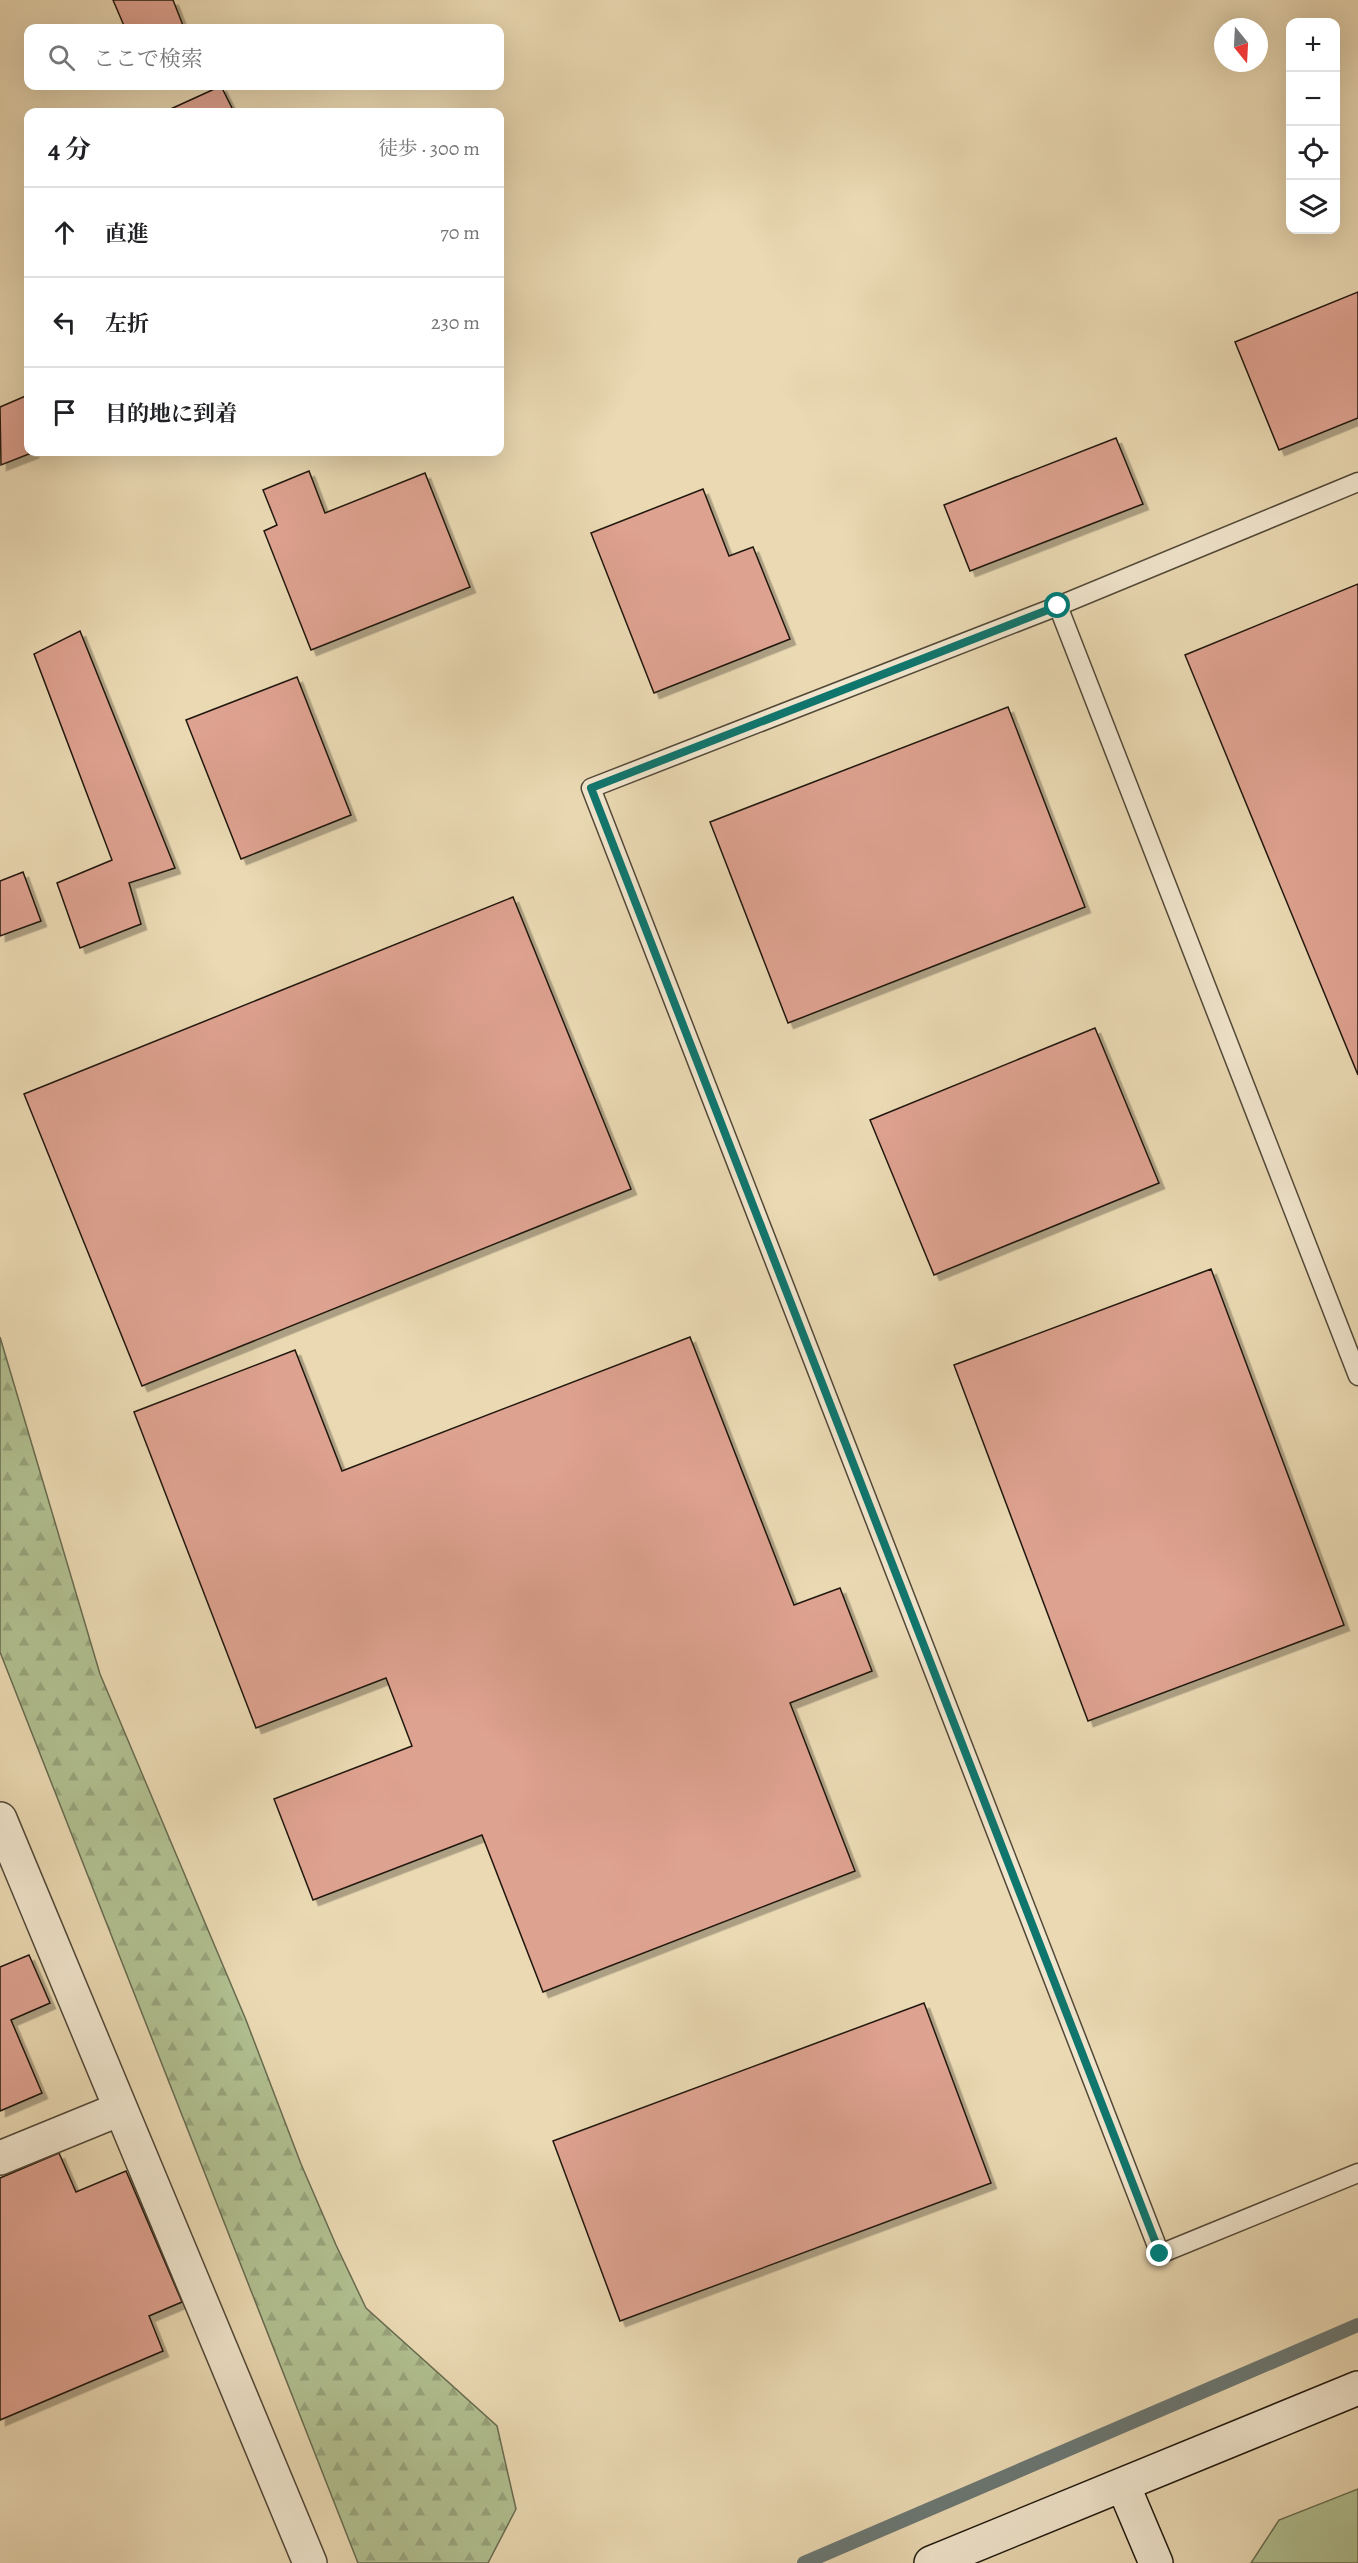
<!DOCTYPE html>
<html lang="ja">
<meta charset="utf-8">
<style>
body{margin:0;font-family:Alegreya,"Noto Serif JP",serif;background:#f6f6f6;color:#202124}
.controls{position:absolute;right:18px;top:18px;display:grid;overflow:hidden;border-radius:12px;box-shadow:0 6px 24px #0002}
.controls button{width:54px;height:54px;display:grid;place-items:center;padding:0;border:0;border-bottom:2px solid #e0e0e0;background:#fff;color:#202124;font:30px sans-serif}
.compass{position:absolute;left:1214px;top:18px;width:54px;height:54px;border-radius:50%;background:#fff;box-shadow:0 6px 24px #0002;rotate:162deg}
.stop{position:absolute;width:18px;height:18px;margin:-14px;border:4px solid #0f766e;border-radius:50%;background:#fff}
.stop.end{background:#0f766e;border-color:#fff;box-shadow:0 2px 6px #0008}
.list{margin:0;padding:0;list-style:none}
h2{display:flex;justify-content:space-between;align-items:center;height:78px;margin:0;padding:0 24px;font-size:26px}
h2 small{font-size:20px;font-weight:400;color:#757577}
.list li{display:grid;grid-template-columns:39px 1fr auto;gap:18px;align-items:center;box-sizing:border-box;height:90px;padding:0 24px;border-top:2px solid #e0e0e0}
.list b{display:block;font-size:22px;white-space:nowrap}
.list em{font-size:20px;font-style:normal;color:#757577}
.icon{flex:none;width:33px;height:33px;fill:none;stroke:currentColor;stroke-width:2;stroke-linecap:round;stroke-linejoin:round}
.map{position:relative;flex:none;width:1358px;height:2563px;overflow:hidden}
.search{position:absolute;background:#fff;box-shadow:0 6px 24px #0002;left:24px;top:24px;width:480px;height:66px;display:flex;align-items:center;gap:15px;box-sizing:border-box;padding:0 21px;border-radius:12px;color:#757577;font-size:22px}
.panel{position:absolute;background:#fff;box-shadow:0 6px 24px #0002;left:24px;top:108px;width:480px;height:348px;border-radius:12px}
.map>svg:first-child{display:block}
</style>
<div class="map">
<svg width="1358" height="2563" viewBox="0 0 1358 2563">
<defs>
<pattern id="forest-firs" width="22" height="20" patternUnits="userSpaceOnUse" patternTransform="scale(1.5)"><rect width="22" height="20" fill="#b1c091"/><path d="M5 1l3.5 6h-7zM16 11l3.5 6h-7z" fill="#98a47c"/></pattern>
<filter id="shadow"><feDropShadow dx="5.5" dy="5.5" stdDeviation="0" flood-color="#0004"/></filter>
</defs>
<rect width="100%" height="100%" fill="#ead9b3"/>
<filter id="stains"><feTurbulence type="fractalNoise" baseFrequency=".00333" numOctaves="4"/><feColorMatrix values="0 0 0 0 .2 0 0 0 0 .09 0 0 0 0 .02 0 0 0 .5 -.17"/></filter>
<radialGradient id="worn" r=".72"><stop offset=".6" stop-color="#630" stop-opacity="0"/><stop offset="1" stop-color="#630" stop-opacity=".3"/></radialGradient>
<!-- forest -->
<path fill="url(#forest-firs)" stroke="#686c50" stroke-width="1.5" d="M0,1337L100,1674L246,2020L301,2164L336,2245L366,2308L497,2426L516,2509L488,2563H358L0,1652Z"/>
<!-- pitch -->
<path fill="#b1c091" stroke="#686c50" stroke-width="1.5" d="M1358,2489V2563H1251L1279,2520Z"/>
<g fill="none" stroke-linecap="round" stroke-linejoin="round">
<!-- stream -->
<path stroke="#6b7874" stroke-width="14" d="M804,2563L1358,2325"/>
</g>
<!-- building -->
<g fill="#dea290" stroke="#20190f" stroke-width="1.5" filter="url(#shadow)">
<path d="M113,0H173L184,28H125Z"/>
<path d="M221,86L234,112H164Z"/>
<path d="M1358,292V418L1279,450L1235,342Z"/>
<path d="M28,395V452H34L1,465L0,407Z"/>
<path d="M1116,438L1143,504L970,571L944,505Z"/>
<path d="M309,471L325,513L425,473L470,587L311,650L264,531L277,525L263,490Z"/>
<path d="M703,489L729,556L753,547L790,639L654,693L591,533Z"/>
<path d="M1358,584V1075L1185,655Z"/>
<path d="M80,631L175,868L129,883L141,924L80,948L57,883L112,860L34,654Z"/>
<path d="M297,677L351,815L241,859L186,720Z"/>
<path d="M1008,707L1085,907L788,1023L710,822Z"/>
<path d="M23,872L41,921L0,936V881Z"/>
<path d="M513,897L631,1189L142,1386L24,1094Z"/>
<path d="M1095,1028L1159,1183L934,1275L870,1120Z"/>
<path d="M1211,1269L1344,1625L1088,1721L954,1365Z"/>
<path d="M690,1337L794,1605L840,1588L872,1671L790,1703L855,1871L543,1992L482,1835L313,1900L274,1799L412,1746L386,1678L256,1728L134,1412L295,1350L342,1471Z"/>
<path d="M29,1955L50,2003L11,2020L42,2093L0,2111V1967Z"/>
<path d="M924,2003L991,2183L620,2321L553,2141Z"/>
<path d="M59,2153L76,2192L126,2171L182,2302L149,2316L163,2351L0,2420V2178Z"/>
</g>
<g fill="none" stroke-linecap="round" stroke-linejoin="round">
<defs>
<g id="lane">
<path d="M1358,482L1058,606L591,788L1160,2254L1358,2173"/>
<path d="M1058,606L1358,1376"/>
</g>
<g id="street">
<path d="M0,1819L310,2563"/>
<path d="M0,2158L120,2109"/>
</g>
<g id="secondary">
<path d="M1123,2485L1156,2563"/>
<path d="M931,2563L1358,2388"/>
</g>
</defs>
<!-- lane casing -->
<use href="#lane" stroke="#524938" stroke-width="21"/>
<!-- street casing -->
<use href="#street" stroke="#524938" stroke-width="36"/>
<!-- secondary casing -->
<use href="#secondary" stroke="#20190f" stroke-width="36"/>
<!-- lane -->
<use href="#lane" stroke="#f1e6ce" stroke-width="18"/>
<!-- street -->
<use href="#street" stroke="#f1e6ce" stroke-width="33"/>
<!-- secondary -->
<use href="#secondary" stroke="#f1e6ce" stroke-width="33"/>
</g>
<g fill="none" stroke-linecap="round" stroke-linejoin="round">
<!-- route -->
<path stroke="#0f766e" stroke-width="8" d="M1058,606L591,788L1160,2254"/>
</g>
<rect width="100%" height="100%" filter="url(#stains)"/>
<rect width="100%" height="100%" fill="url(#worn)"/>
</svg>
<div class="controls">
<button>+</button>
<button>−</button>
<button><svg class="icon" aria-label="locate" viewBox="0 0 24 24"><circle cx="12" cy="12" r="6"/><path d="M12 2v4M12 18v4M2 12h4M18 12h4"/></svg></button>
<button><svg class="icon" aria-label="layers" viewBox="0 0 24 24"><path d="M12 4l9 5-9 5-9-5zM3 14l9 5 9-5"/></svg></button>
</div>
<svg class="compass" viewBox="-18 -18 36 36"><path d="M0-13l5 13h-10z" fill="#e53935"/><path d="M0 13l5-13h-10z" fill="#757577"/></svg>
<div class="stop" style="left:1058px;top:606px"></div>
<div class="stop end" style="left:1160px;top:2254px"></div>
<div class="search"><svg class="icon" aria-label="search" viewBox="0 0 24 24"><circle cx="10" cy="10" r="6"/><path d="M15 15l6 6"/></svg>ここで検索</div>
<section class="panel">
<h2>4 分<small>徒歩 · 300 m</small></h2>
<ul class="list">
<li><svg class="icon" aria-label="ahead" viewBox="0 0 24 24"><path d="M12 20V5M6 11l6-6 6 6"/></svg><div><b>直進</b></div><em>70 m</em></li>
<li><svg class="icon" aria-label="left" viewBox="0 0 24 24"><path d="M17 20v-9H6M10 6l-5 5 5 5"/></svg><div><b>左折</b></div><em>230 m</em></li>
<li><svg class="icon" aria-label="arrive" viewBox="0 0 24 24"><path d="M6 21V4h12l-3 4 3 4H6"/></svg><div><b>目的地に到着</b></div></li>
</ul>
</section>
</div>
